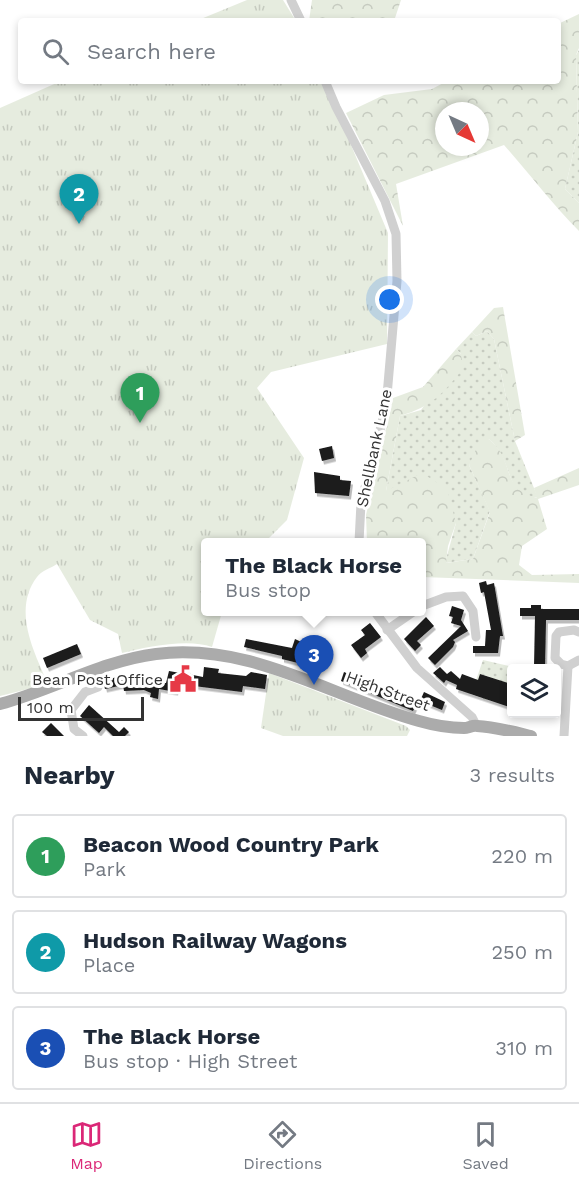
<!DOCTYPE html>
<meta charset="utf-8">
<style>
body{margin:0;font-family:"Work Sans",sans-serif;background:#f2f2f3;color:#1f2937}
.controls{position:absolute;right:18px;bottom:18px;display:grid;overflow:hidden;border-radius:6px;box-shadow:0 3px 9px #0003}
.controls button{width:54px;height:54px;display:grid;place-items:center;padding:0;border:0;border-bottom:2px solid #e0e1e3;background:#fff;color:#1f2937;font:30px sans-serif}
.compass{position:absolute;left:435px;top:102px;width:54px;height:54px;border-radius:50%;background:#fff;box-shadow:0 3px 9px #0003;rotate:136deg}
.scale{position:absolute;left:18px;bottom:15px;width:126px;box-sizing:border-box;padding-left:6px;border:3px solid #333;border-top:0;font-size:16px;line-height:21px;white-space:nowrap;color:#333;-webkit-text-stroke:4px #fff;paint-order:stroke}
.you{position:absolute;left:390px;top:300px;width:21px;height:21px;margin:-15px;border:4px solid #fff;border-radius:50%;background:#1a73e8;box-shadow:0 0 0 9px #1a73e833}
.badge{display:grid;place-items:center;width:39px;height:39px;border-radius:50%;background:#db2777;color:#fff;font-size:20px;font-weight:700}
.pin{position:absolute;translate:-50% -50px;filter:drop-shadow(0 2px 3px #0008)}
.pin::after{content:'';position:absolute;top:32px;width:21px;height:18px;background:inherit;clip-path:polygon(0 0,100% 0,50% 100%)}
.popup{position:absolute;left:201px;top:538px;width:225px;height:78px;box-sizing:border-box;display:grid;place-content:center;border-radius:6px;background:#fff;filter:drop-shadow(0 2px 4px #0005);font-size:20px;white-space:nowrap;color:#747a83}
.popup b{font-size:22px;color:#1f2937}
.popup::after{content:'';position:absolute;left:50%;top:100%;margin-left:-12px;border:12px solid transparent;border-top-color:#fff}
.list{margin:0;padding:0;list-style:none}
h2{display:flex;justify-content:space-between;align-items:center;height:78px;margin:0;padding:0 24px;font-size:26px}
h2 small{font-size:20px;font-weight:400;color:#747a83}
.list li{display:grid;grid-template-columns:39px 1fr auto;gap:18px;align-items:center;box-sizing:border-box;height:84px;margin:0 12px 12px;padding:0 12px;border:2px solid #e0e1e3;border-radius:6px}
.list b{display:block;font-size:22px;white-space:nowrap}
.list p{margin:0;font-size:20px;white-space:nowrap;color:#747a83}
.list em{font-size:20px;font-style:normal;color:#747a83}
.icon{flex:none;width:33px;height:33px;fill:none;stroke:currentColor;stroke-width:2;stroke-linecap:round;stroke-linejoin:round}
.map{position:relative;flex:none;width:579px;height:736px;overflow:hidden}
.search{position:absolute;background:#fff;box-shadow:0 3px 9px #0003;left:18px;right:18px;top:18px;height:66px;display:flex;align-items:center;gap:15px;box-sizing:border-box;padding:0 21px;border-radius:6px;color:#747a83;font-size:22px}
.sheet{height:366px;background:#fff}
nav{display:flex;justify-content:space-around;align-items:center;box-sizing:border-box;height:84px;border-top:2px solid #e0e1e3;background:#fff;font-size:16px;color:#747a83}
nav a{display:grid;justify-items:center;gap:3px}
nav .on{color:#db2777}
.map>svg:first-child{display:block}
</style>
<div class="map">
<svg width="579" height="736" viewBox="0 0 579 736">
<defs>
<pattern id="grass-dots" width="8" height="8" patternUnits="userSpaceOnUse" patternTransform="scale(1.5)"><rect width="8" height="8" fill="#e6ecdf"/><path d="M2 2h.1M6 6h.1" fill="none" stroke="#c6cbc0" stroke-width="1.8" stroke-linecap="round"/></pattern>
<pattern id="forest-crowns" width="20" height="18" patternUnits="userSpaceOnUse" patternTransform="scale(1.5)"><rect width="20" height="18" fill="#e6ecdf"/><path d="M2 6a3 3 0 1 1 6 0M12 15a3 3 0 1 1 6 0" fill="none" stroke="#c6cbc0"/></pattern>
<pattern id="park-tufts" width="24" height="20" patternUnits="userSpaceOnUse" patternTransform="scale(1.5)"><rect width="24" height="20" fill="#e6ecdf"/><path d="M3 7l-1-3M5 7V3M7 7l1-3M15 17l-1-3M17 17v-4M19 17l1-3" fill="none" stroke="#c6cbc0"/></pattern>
<filter id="shadow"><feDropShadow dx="2" dy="3.5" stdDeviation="0" flood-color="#0004"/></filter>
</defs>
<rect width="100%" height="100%" fill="#fff"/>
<!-- grass -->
<g fill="url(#grass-dots)">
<path d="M579,50V203L565,189L578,132L576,55Z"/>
<path d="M487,331L494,339L515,441L538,498C533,497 524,496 520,493C508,484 509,456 489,439L469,465L490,511L473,559L445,563L456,523L386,491L400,416L421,410L461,354L456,349L472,332L476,336Z"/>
<path d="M483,660L509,666V685L505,701L493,680L487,700L483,699L490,677L480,674L476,687L474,686Z"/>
</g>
<!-- forest -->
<g fill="url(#forest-crowns)" fill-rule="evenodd">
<path d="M312,0H401L394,21H309Z"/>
<path d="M579,14V48L576,55L578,132L565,189L579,203V231C552,204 529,173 504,145L396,184L403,226L346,113L384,95L432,89L447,81H558V24ZM444,111H480V147H444Z"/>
<path d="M503,307L525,435L515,441L494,339L487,331L476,336L472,332L494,308Z"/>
<path d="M456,349L461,354L463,369C442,394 433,406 400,416L386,491L422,473L447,489L456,523L448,546L446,563L473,559L490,512L469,465L478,445L489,439C517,463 499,488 537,498L534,488L579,468V485L538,499L547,529L522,546L519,565L532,575L579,574V583L422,577V542H367L366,515L393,398L423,387Z"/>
</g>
<!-- park -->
<g fill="url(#park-tufts)">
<path d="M247,0H283L296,21H196Z"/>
<path d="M61,81H324L388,233L387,344L271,372L257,388L304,458L287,520L265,542H206V612H222L212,647C188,638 146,647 122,653L118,634L90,620L57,564C51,568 41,571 37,577C12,610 34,652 48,684L0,696V108Z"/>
<path d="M269,673L406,726L410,730L407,736H283L261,728Z"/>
</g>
<!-- building -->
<g fill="#1a1a1a" filter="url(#shadow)">
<path d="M332,446L334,458L322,461L319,449Z"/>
<path d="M314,472L340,476V480L351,481L349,496L315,493Z"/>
<path d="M486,581L487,585L494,583L503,636H500L498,653H473V646H485L486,630H491L484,592L481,593L479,583Z"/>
<path d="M531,605H541V609H579V620H546L545,669L534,667L535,616H520V608H531Z"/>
<path d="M452,606L464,610L461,620L468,631L453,640L455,642L453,647L435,665L428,658L461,626L451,623L453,617L449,616Z"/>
<path d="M426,617L434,626L417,641L421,645L415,651L404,639Z"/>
<path d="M370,623L381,637L365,649L367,653L361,658L351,645L365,635L361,630Z"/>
<path d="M246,639L292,648L295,639L312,647L303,664L298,663L282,659V656L244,647Z"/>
<path d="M77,644L81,654L47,668L43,658Z"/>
<path d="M204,667L219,669L218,673L246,676L251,672L267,675L265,689L243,686L242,692L178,684L176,692L159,689L158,699L150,697L151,693L144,690L124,691L123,685L105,689L103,680L118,677L119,680L166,683L169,671L180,673L181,669L189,670L188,674L203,677Z"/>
<path d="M440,667L447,674L451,671L460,679L462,674L478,680L480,674L508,683L507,688H512V708L456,689L457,685L446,680L444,683L433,673Z"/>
<path d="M344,672L417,703L413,711L341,681Z"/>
<path d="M424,692L445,702L442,710L420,701Z"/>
<path d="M89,705L119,732L124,727L129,732L125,736H113L104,727L99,733L80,716Z"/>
<path d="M51,723L64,736H47L42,732Z"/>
</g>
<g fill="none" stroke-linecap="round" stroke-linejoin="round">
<!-- minor -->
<g stroke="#d0d0d0" stroke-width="9">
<path d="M291,0L301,21"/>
<path d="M325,81L336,107L385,201L396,234L397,281L386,407L361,503L359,542"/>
<path d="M422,606L446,597L463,596L473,611L476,637"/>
<path d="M375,612L417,668L472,717L476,725"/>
<path d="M387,630L413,612"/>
<path d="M579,632L574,630L559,632L556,636L555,658L561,664L568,666L579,660"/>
<path d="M83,736L74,729L71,710L85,692L98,687L92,670"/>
<path d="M564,736L568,666"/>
</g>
<!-- major -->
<path stroke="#ababab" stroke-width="12" d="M0,704C53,690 101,661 156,654C252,642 331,697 419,721C433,725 449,728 464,728C468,728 473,725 477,726C495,727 514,732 531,736"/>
</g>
<!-- icons -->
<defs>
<symbol id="civic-bare" viewBox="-9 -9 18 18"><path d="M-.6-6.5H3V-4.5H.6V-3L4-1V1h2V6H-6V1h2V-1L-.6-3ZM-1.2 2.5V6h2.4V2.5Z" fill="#e63946" stroke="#fff" stroke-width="2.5" paint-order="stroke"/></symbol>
</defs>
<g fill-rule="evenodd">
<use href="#civic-bare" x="164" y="660" width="38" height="38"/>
</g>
<g text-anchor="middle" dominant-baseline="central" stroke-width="6" stroke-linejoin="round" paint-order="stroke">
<!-- street labels -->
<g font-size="16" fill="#333" stroke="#fff">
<text transform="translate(374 448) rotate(-78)">Shellbank Lane</text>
<text transform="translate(388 691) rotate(20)">High Street</text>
</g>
<!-- poi labels -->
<g font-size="16" fill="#333" stroke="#fff" text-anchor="end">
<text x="163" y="679">Bean Post Office</text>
</g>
</g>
</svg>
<div class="controls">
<button><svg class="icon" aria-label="layers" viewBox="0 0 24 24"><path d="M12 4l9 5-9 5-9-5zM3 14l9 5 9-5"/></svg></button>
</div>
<svg class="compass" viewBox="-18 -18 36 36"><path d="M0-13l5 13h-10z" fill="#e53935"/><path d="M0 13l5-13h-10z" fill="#747a83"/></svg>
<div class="scale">100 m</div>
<div class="you"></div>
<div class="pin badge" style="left:140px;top:423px;background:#2e9e5b">1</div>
<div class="pin badge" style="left:79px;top:224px;background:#0f9aa8">2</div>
<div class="pin badge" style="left:314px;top:685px;background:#1a4fb4">3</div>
<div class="popup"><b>The Black Horse</b>Bus stop</div>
<div class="search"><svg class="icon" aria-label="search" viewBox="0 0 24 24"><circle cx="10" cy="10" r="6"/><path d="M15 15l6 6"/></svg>Search here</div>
</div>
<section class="sheet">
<h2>Nearby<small>3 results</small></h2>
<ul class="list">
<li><span class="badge" style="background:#2e9e5b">1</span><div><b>Beacon Wood Country Park</b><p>Park</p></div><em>220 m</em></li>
<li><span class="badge" style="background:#0f9aa8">2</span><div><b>Hudson Railway Wagons</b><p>Place</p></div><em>250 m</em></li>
<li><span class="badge" style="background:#1a4fb4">3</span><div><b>The Black Horse</b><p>Bus stop · High Street</p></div><em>310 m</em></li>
</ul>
</section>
<nav>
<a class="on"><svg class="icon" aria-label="map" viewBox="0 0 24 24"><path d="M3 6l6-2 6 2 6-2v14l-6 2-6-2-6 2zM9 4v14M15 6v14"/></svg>Map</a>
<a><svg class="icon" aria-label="directions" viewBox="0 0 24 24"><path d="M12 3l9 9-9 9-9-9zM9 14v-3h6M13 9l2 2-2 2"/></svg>Directions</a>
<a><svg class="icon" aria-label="saved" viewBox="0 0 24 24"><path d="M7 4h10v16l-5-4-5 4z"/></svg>Saved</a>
</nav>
